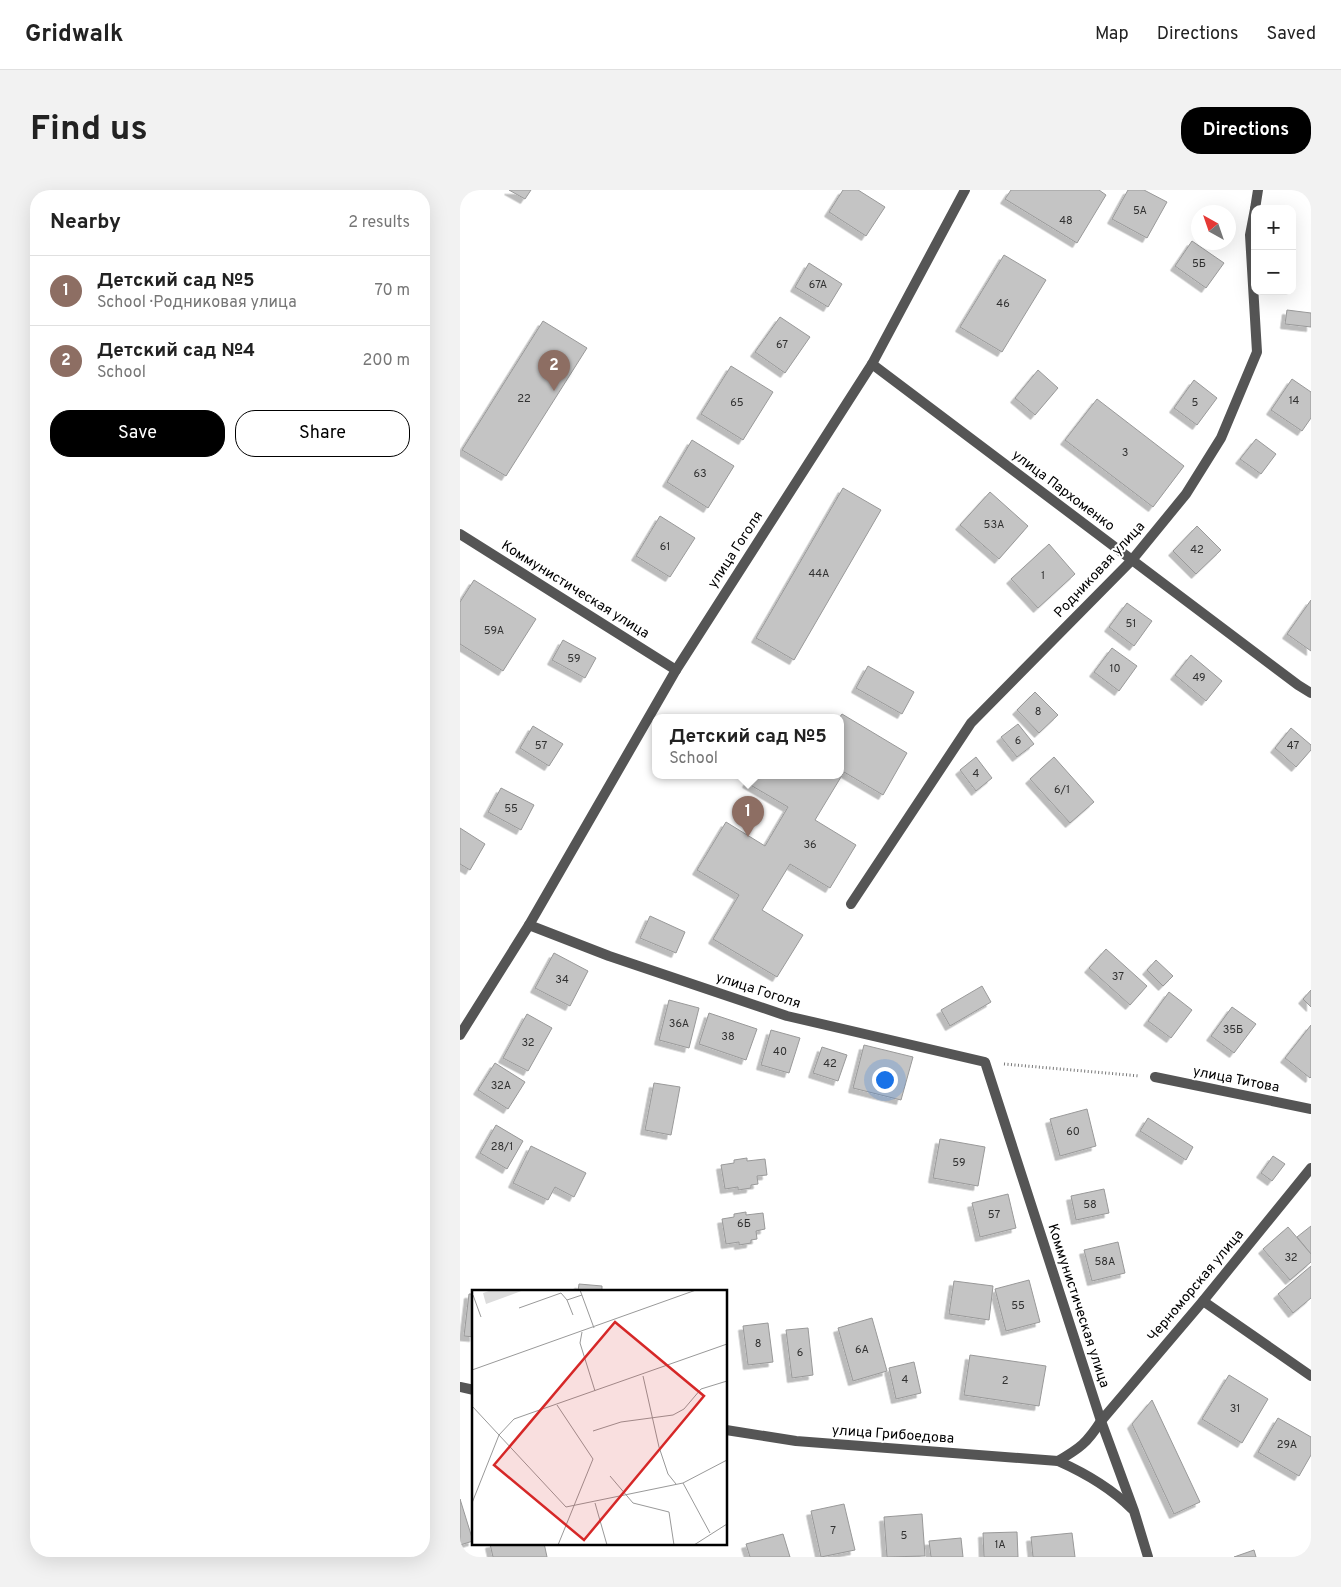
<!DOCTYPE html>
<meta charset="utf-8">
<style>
body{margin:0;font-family:Overpass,sans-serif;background:#f2f2f2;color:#222}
.controls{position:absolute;right:15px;top:15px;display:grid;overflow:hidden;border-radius:10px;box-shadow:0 5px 20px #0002}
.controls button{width:45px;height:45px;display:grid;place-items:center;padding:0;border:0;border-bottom:1px solid #e0e0e0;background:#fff;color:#222;font:25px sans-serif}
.compass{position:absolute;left:731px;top:15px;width:45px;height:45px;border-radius:50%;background:#fff;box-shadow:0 5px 20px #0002;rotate:320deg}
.you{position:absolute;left:424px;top:889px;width:18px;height:18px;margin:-12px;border:4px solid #fff;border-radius:50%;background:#1a73e8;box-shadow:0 0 0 8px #1a73e833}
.badge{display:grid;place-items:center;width:32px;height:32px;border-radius:50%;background:#000;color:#fff;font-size:16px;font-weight:700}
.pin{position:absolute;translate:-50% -41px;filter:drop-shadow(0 1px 2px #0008)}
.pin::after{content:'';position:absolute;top:26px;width:18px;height:15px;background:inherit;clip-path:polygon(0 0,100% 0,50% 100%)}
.popup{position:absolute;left:192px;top:524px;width:192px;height:65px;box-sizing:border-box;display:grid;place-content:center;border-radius:10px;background:#fff;filter:drop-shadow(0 1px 4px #0005);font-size:16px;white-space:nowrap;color:#767676}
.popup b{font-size:19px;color:#222}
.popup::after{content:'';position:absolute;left:50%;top:100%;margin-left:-10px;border:10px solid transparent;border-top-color:#fff}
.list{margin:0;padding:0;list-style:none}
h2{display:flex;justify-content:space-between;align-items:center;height:65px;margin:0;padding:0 20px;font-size:21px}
h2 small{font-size:16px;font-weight:400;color:#767676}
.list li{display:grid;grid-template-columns:32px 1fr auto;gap:15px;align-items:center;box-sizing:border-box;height:70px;padding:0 20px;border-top:1px solid #e0e0e0}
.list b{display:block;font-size:19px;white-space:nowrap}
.list p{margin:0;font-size:16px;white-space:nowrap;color:#767676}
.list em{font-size:16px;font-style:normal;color:#767676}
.actions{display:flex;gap:10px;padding:15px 20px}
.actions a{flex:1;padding:11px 0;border:1px solid #000;border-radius:20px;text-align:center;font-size:18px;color:#000}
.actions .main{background:#000;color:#fff}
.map{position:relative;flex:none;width:851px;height:1367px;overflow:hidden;border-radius:20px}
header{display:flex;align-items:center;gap:30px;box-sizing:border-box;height:70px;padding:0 25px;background:#fff;border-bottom:1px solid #e0e0e0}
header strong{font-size:24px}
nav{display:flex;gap:28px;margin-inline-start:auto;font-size:18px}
.intro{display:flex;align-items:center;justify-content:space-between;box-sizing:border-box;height:120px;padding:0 30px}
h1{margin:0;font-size:35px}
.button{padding:12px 22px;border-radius:20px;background:#000;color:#fff;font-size:18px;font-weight:700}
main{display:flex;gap:30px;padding:0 30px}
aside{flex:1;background:#fff;border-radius:20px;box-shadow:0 5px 20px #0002}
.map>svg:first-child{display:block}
</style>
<header>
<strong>Gridwalk</strong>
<nav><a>Map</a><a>Directions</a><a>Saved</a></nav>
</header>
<div class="intro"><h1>Find us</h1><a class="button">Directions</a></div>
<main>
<aside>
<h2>Nearby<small>2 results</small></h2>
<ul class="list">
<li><span class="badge" style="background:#8d6e63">1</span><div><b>Детский сад №5</b><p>School · Родниковая улица</p></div><em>70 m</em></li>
<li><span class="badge" style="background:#8d6e63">2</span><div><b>Детский сад №4</b><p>School</p></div><em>200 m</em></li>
</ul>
<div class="actions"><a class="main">Save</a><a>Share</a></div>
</aside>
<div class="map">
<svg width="851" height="1367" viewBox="0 0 851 1367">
<defs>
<filter id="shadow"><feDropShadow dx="-4.5" dy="4.5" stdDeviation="0" flood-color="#0004"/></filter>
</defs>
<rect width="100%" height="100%" fill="#fff"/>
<!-- building -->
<g fill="#c4c4c4" stroke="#999" filter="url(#shadow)">
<path d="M49,0H71L65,9Z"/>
<path d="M383,0H398L425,17L406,46L369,22Z"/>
<path d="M551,0H639L646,5L617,53L545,9Z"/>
<path d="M668,0H684L707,12L687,48L652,29Z"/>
<path d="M732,51L764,73L746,98L715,76Z"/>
<path d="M544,65L586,90L542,162L500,137Z"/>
<path d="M349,73L382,94L368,117L335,97Z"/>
<path d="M827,120L851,123V137L825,134Z"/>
<path d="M320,127L350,147L325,183L295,162Z"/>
<path d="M83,131L127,158L46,286L2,260Z"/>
<path d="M271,176L313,202L283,250L241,224Z"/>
<path d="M578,180L598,198L575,225L555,208Z"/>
<path d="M832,189L851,202V228L842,241L811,220Z"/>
<path d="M734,190L757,208L737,235L714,218Z"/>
<path d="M637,209L724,276L693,317L605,250Z"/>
<path d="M796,249L816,264L801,284L780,269Z"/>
<path d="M232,250L274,276L248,318L207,292Z"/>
<path d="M383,298L421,320L334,470L296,448Z"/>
<path d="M530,302L568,336L539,369L500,335Z"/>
<path d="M200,326L235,348L210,387L176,366Z"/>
<path d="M737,336L761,360L736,384L713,361Z"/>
<path d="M589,354L615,384L578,418L551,389Z"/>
<path d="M14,390L76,429L43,481L0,454V412Z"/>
<path d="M851,410V461L827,444Z"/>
<path d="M667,413L692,431L674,456L649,437Z"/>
<path d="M103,450L136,468L125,488L92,470Z"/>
<path d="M652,458L677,476L659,501L634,482Z"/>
<path d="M731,465L762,491L746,511L715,485Z"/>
<path d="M408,476L454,502L442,524L396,498Z"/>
<path d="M575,502L598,525L579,543L557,520Z"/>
<path d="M382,524L447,563L423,605L384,582L355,630L396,655L370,698L330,674L302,720L343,745L317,787L253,749L279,705L237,680L266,632L305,656L328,617L287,593L291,586H380L379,528Z"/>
<path d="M558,534L574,554L557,567L541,547Z"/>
<path d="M73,536L103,554L89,576L60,558Z"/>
<path d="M831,538L851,555V560L836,577L815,558Z"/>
<path d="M516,567L532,588L516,601L500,580Z"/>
<path d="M594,567L634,612L610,633L570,589Z"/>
<path d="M41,598L74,615L61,640L28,622Z"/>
<path d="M0,638L25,654L10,680L0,674Z"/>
<path d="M190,726L225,742L216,763L180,748Z"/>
<path d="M646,759L687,796L670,815L629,778Z"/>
<path d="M94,763L128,781L110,816L75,798Z"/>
<path d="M696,770L713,786L703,796L687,780Z"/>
<path d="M522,796L531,812L490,836L481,820Z"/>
<path d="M851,800V817L843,809Z"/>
<path d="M709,802L732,820L711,848L688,831Z"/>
<path d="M209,810L239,818L229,858L199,850Z"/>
<path d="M772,817L796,834L774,863L751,846Z"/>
<path d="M249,823L297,839L286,870L239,854Z"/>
<path d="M67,824L92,838L68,881L43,868Z"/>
<path d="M851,835V887L850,888L825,868Z"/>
<path d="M311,840L340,848L329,883L301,875Z"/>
<path d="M404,855L453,867L441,910L393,898Z"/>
<path d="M362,857L387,865L378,891L353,883Z"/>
<path d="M35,873L65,892L48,919L18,900Z"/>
<path d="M194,893L220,897L211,945L185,940Z"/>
<path d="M627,919L636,956L600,966L590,929Z"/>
<path d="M688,928L733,957L726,970L680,941Z"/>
<path d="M36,935L63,951L47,979L20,963Z"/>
<path d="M480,949L525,957L518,996L473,988Z"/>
<path d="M71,956L126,983L114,1007L95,997L88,1010L53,993Z"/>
<path d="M813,966L825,974L812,991L801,983Z"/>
<path d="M287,968V971L305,969L307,985L297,986L298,994L291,995V998L278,1000V997L265,999L261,975L274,973V970Z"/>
<path d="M644,999L649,1023L616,1030L611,1006Z"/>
<path d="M548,1004L556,1038L520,1047L512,1013Z"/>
<path d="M286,1022V1025L303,1023L305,1039L296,1041L297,1049L291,1050V1053L279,1055V1052L266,1054L262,1029L274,1027V1024Z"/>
<path d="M851,1036V1064L837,1047Z"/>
<path d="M828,1037L851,1064V1072L830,1090L803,1059Z"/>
<path d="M658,1052L665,1083L632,1091L624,1060Z"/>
<path d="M851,1076V1108L833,1123L818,1104Z"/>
<path d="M569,1090L580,1132L546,1141L535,1099Z"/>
<path d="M494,1091L533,1096L529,1130L489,1124Z"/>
<path d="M119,1094L142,1096V1101H118Z"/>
<path d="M9,1104H14V1147L4,1146Z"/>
<path d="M412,1128L427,1181L393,1191L378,1138Z"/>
<path d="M308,1133L313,1172L288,1175L283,1136Z"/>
<path d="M348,1138L353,1185L332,1188L326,1140Z"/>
<path d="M510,1165L586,1176L579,1216L504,1205Z"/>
<path d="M454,1172L461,1203L436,1209L429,1178Z"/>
<path d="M769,1185L808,1209L782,1253L742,1229Z"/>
<path d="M692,1210L740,1312L714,1324L672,1234Z"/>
<path d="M818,1228L851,1247V1265L839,1286L798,1262Z"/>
<path d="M0,1309L13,1351L0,1355Z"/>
<path d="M384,1314L395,1360L361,1367L351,1321Z"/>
<path d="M462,1324L465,1366L427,1367L424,1327Z"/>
<path d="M557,1342L558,1367H524L523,1343Z"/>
<path d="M612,1343L615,1367H573L571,1347Z"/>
<path d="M323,1344L330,1367H290L286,1354Z"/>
<path d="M501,1348L503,1367H471L469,1351Z"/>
<path d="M34,1353H84L87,1367H33L30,1354Z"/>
<path d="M794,1360L796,1367H774Z"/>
</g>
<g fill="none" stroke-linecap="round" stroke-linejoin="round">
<!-- path -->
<path stroke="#777" stroke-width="3" stroke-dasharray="1 2.5" stroke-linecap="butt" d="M544,874L680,886"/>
<!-- minor -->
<g stroke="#555" stroke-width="10">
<path d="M795,19L798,0"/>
<path d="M412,174L838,495L851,503"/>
<path d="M0,344L216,480"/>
<path d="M391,714L511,533L672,370L726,304L761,248L797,162L790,45L795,19"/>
<path d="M69,735L149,766L327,826L525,872L641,1231L674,1321L688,1367"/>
<path d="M0,845L69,735L216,480L412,174L505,0"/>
<path d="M695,887L851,919"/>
<path d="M743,1111L851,1186"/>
<path d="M0,1197L14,1200"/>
<path d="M266,1240L336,1251L598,1271C620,1258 627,1253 641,1231L743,1111L851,978"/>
<path d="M598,1271C625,1283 651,1298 672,1319"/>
</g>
</g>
<g text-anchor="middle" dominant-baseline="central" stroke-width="4" stroke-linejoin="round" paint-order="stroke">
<!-- number labels -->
<g font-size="11" fill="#313131">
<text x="680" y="21">5А</text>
<text x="606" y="31">48</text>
<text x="739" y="74">5Б</text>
<text x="358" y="95">67А</text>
<text x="543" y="114">46</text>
<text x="322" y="155">67</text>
<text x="64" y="209">22</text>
<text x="834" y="211">14</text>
<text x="277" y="213">65</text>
<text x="735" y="213">5</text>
<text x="665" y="263">3</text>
<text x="240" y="284">63</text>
<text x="534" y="335">53А</text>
<text x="205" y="357">61</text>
<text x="737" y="360">42</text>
<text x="359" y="384">44А</text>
<text x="583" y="386">1</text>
<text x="671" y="434">51</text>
<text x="34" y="441">59А</text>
<text x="114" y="469">59</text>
<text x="655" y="479">10</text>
<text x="739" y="488">49</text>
<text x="578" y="522">8</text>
<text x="558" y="551">6</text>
<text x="81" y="556">57</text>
<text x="833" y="556">47</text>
<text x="516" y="584">4</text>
<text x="602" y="600">6/1</text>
<text x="51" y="619">55</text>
<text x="350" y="655">36</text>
<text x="658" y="787">37</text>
<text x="102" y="790">34</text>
<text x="219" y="834">36А</text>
<text x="773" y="840">35Б</text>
<text x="268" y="847">38</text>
<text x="68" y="853">32</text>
<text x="320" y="862">40</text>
<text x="370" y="874">42</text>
<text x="41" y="896">32А</text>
<text x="613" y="942">60</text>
<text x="42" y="957">28/1</text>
<text x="499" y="973">59</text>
<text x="630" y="1015">58</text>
<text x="534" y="1025">57</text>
<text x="284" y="1034">6Б</text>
<text x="831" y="1068">32</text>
<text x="645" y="1072">58А</text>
<text x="558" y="1116">55</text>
<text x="298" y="1154">8</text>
<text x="402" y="1160">6А</text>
<text x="340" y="1163">6</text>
<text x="445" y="1190">4</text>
<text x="545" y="1191">2</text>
<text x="775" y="1219">31</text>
<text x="827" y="1255">29А</text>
<text x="373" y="1341">7</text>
<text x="444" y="1346">5</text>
<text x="540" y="1355">1А</text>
</g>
<!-- street labels -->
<g font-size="14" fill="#000" stroke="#fff">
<text transform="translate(603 301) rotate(37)">улица Пархоменко</text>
<text transform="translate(276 360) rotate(-57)">улица Гоголя</text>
<text transform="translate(640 380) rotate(-47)">Родниковая улица</text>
<text transform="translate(115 400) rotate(32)">Коммунистическая улица</text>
<text transform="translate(298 801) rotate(18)">улица Гоголя</text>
<text transform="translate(776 890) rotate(11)">улица Титова</text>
<text transform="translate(736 1096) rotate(-50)">Черноморская улица</text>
<text transform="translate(618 1116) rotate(72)">Коммунистическая улица</text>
<text transform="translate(433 1245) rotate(4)">улица Грибоедова</text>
</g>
</g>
<!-- overview -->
<g transform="translate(12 1100)">
<rect width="255" height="255" fill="#fff"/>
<path d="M20,0H52L14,14L11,3Z" fill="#dcdcdc"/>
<path fill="none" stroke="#999" stroke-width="1" d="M108,0L122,38M1,5L9,27M47,18L89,3L95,10M101,25L95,10L110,5M110,42L108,53L123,101M0,80L224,0M171,86L187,157L196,184L204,194M85,115L121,169L86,255M0,116L94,217L211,193L255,170M121,141L149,132L201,125L212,119L229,99L255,91M138,186L161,213L197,222L202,255M211,193L238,243M0,213L27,145L42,129L255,54M123,213L135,255M222,255L255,234"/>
<path fill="#d62828" fill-opacity="0.15" stroke="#d62828" stroke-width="2.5" d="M143,32L232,106L112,250L22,175Z"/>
<rect width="255" height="255" fill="none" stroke="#000" stroke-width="2.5"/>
</g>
</svg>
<div class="controls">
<button>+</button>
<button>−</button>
</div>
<svg class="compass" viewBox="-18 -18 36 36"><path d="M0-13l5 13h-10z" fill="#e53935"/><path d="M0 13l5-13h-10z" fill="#767676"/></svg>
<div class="you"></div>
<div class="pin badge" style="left:288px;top:647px;background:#8d6e63">1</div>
<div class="popup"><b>Детский сад №5</b>School</div>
<div class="pin badge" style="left:94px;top:201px;background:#8d6e63">2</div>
</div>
</main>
